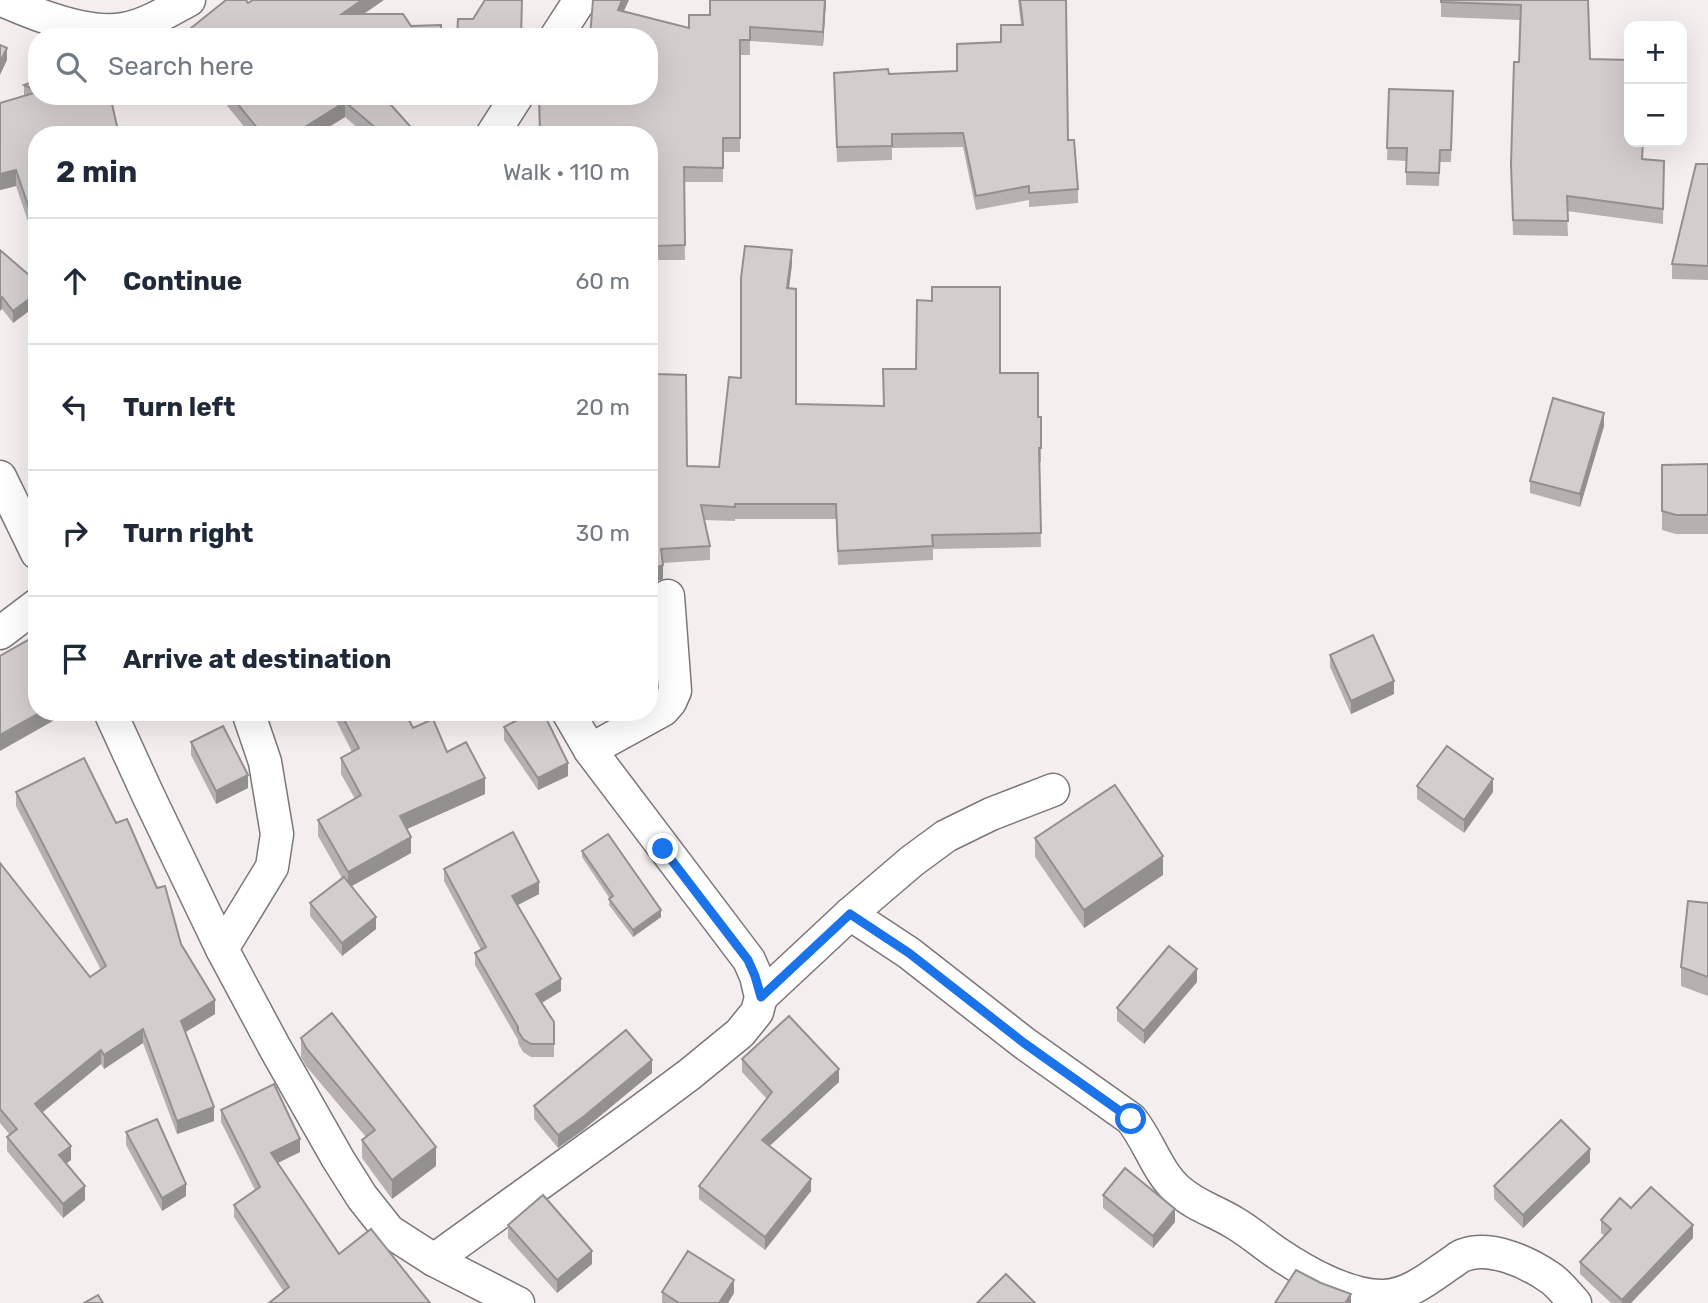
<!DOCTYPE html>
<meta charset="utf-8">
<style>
body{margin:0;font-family:Rubik,sans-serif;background:#f2f2f3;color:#1f2937}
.controls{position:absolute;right:21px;top:21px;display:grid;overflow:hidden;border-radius:14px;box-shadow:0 7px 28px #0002}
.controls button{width:63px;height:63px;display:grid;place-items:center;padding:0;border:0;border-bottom:2px solid #e0e1e3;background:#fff;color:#1f2937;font:35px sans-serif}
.stop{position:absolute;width:21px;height:21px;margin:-16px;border:5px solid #1a73e8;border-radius:50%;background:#fff}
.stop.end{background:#1a73e8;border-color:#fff;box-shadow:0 2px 7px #0008}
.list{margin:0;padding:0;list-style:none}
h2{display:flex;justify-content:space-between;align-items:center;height:91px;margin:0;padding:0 28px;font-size:30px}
h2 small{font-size:23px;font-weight:400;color:#747a83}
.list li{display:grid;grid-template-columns:46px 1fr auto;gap:21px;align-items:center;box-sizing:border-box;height:126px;padding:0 28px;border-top:2px solid #e0e1e3}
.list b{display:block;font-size:26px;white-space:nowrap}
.list em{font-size:23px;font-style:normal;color:#747a83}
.icon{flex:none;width:38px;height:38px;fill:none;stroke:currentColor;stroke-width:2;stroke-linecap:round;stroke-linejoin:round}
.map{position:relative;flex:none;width:1708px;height:1303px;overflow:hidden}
.search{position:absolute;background:#fff;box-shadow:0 7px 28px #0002;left:28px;top:28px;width:630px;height:77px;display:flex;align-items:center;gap:18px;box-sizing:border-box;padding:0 24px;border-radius:28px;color:#747a83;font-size:26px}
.panel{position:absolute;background:#fff;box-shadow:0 7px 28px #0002;left:28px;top:126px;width:630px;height:595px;border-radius:28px}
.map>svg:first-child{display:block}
</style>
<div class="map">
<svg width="1708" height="1303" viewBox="0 0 1708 1303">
<rect width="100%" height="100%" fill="#f5eeef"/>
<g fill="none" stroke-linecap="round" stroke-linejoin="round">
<defs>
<g id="street">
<path d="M2,0C34,14 88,36 124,29C147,25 168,11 189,0"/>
<path d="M556,37L580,0"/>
<path d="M492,135L517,96"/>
<path d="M0,477L37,553"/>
<path d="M0,633L37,605"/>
<path d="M110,712L148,795L222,949L275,1048L338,1159L362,1197L389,1231L434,1260L518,1303"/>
<path d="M590,750L663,710L670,702L675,691L668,596"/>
<path d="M850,914L909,953L1024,1043L1131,1119C1149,1141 1157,1172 1178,1190C1194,1205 1215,1211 1233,1222C1249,1231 1262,1243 1277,1253C1305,1272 1349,1297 1384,1296C1409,1295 1431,1277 1451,1263C1455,1261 1459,1256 1464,1255C1490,1245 1527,1262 1549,1277C1559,1283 1567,1295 1575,1303"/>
<path d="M222,949L272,867L277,834L265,762L248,712"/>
<path d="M761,997L850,914L912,861L946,836L991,814L1053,790"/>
<path d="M434,1260L635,1115L690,1074L740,1033L757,1012L761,997L756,976L749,960L590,750L568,712"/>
</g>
</defs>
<!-- street casing -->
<use href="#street" stroke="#7c7677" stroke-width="35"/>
<!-- street -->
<use href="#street" stroke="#fff" stroke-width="32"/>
</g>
<!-- wall -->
<g fill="#b6b0b1">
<path d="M826,0L823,46L750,41V55H740V152H723V182H684L685,260H656L655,174H649V96L624,11L689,28L710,15Z"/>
<path d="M1018,0H1066L1068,140L1078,189V203L1029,207V200L976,210L963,147L892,148V160L837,162L834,73L889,74L957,71L1001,42L1021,25Z"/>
<path d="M1441,0H1588L1590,59L1643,159L1664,161L1663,224L1567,211L1568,236L1513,235L1511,164L1519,62L1520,20L1441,17Z"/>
<path d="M37,80V248L16,186L0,190V103L24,96V85Z"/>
<path d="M1389,89L1453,91L1451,162H1440L1439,186L1406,185V161L1387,160Z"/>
<path d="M219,96H443V98L387,100L418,135H366L345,117L316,135H251Z"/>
<path d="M1708,164V280L1672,279V264Z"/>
<path d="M0,250L37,282V305L13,323L2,309Z"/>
<path d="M792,264L789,289L796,404L884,406L1000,373L1038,417L1041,448V462H1039L1041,547L933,549V560L838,565L836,519H735V521L704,520L710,546V560L663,563V579L657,581L649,582V368L656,374L687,466L719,467L741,378Z"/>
<path d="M1604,426L1580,507L1530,493V481Z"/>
<path d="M1708,464V534H1676L1662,530V465Z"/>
<path d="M1330,655L1394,694L1351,714L1330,667Z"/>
<path d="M332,712H405L413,728L447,752L485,794L407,829L411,853L352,886L376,929L342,956L310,916V903L342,878L318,836V820L355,799L341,774V758L352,752Z"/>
<path d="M504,727L568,776L538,790L504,740Z"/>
<path d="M191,742L248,788L216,804L191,755Z"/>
<path d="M1417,786L1493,792L1464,833L1417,799Z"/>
<path d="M16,792L116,823L181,944L215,1014L185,1032L214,1121L177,1134L143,1043L104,1069L101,1064L42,1113L71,1160L66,1163L85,1200L63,1218L7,1151V1137L10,1135L0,1123V863L90,977L101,970L16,806Z"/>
<path d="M1035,838L1163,875L1084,928L1035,857Z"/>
<path d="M582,851L661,917L633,937L609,905L610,899L582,857Z"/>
<path d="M444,869L539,894L518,905L561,991L542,1003L554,1022V1057H531L523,1052L518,1043V1040L475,965V953L481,950L444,881Z"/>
<path d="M1708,903V996L1681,986V967Z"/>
<path d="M1197,982L1144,1044L1117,1021V1008Z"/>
<path d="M301,1038L436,1166L392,1199L362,1158V1140L366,1137L306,1066L301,1057Z"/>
<path d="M742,1059L839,1082L769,1146L811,1191L765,1250L699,1199V1186L767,1099L742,1072Z"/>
<path d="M652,1073L583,1130L558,1148L534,1119V1106Z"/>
<path d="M221,1110L300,1152L278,1163L339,1254L430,1303L284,1292L234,1217V1205L255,1190L221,1122Z"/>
<path d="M126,1132L186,1196L162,1211L126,1145Z"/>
<path d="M1590,1162L1523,1228L1494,1199V1186Z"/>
<path d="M1103,1195L1175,1222L1153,1248L1103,1208Z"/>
<path d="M1631,1208L1693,1238L1631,1303H1611L1580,1274V1262L1605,1236L1601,1233V1220Z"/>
<path d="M508,1225L592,1264L557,1293L508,1238Z"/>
<path d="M662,1292L734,1293L728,1303H662Z"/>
</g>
<!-- shaded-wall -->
<g fill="#949090">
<path d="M362,0H384L342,29V14Z"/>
<path d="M622,0H629L618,24V10Z"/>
<path d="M825,0H826L823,46V32Z"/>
<path d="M7,48V60L0,75V62Z"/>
<path d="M345,102V117L316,135H292Z"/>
<path d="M16,170V186L0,190V174Z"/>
<path d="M792,250V264L787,303V288Z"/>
<path d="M37,293V305L13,323V311Z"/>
<path d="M2,297V309L0,311V300Z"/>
<path d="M1604,413V426L1580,507V494Z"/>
<path d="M663,565V579L657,581V567Z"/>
<path d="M1394,681V694L1351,714V701Z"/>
<path d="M41,712L67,713L0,751V735Z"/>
<path d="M568,763V776L538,790V778Z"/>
<path d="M248,775V788L216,804V791Z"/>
<path d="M485,778V794L400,832V816Z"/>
<path d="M1493,779V792L1464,833V820Z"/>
<path d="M411,837V853L348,888V872Z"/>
<path d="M1163,856V875L1084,928V910Z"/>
<path d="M539,882V894L512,908V896Z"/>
<path d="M661,910V917L633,937V930Z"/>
<path d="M376,917V929L342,956V943Z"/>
<path d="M1197,969V982L1144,1044V1031Z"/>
<path d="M561,979V991L536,1006V994Z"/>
<path d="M215,1000V1014L181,1035V1021Z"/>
<path d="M143,1029V1043L104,1069V1055Z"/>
<path d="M101,1050V1064L35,1118V1104Z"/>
<path d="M652,1060V1073L583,1130L558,1148V1135Z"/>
<path d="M839,1069V1082L762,1153V1140Z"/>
<path d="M214,1107V1121L177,1134V1121Z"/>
<path d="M300,1139V1152L271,1166V1153Z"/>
<path d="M71,1146V1160L59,1169V1155Z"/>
<path d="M436,1147V1166L392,1199V1180Z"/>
<path d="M1590,1149V1162L1523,1228V1215Z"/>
<path d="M811,1179V1191L765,1250V1237Z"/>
<path d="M186,1184V1196L162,1211V1198Z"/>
<path d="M85,1186V1200L63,1218V1204Z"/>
<path d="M1175,1209V1222L1153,1248V1236Z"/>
<path d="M1693,1225V1238L1631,1303H1622V1300Z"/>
<path d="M592,1251V1264L557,1293V1280Z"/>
<path d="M734,1280V1293L728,1303H719Z"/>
<path d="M1351,1294V1303H1345Z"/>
</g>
<!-- building -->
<g fill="#d4cdce" stroke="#949090" stroke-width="2">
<path d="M226,0H246L248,3L253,0H362L342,14H403L411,26L441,25V37H182L181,36Z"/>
<path d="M485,0H522L521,37H457L458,19H473Z"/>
<path d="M593,0H622L618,10L689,28V15H710V0H825L823,32L750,27V40H740V138H723V168L684,167L685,245L656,246L655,160H649V135H540L539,96H649V37H590Z"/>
<path d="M1020,0H1066L1068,140H1074L1078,189L1029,193V186L976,196L963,133L892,134V146L837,147L834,73L888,69L889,74L957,71V44L1001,42V25H1023Z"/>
<path d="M1441,0H1588L1590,59L1629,60V142H1643L1642,159L1664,161L1663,209L1567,196L1568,221L1513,220L1511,164L1514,62H1519L1521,5L1441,2Z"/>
<path d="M0,45L7,48L0,62Z"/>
<path d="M37,80V91L24,85Z"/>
<path d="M1389,89L1453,91L1451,150H1440L1439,173L1406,172L1407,148H1387Z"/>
<path d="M37,92V96H109L112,104L119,135H37V232L16,170L0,174V103Z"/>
<path d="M231,96H383L418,135H384L345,102L292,135H263Z"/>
<path d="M1696,164H1708V266L1672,264Z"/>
<path d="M745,246L792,250L787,288L796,289V404L884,406L883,369H916L917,300L932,301V287H1000V373H1038V417H1041V448H1039L1041,533L932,535L933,546L838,551L836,504H735V507L701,505L710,546L661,549L663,565L657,567L649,568V368H656V374L686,375L687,466L719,467L729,377L741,378V278Z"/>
<path d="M0,250L37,282V293L13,311L2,297L0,300Z"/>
<path d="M1553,398L1604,413L1580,494L1530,481Z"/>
<path d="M1708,464V515H1676L1662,511V465Z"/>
<path d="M37,635V712H41L0,735V656Z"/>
<path d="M1373,635L1394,681L1351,701L1330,655Z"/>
<path d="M340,712H405L413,728L433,719L447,752L466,742L485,778L400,816L411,837L348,872L318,820L361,795L341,758L359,748Z"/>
<path d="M533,712H543L568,763L538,778L504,727Z"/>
<path d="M223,726L248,775L216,791L191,742Z"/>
<path d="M1447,746L1493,779L1464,820L1417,786Z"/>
<path d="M84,758L116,823L127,819L157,888L165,886L181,944L215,1000L181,1021L214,1107L177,1121L143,1029L104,1055L101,1050L35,1104L71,1146L59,1155L85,1186L63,1204L7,1137L17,1129L0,1109V863L90,977L106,966L16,792Z"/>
<path d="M1115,785L1163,856L1084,910L1035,838Z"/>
<path d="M513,832L539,882L512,896L561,979L536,994L554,1022V1044H531L523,1039L518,1031V1027L475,953L486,947L444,869Z"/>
<path d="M608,834L661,910L633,930L609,899L613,896L582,851Z"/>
<path d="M344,877L376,917L342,943L310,903Z"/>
<path d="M1688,901L1708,903V977L1681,967Z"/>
<path d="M1169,946L1197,969L1144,1031L1117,1008Z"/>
<path d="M332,1013L436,1147L392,1180L362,1140L375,1130L306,1048L301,1038Z"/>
<path d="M789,1016L839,1069L762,1140L811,1179L765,1237L699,1186L772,1092L742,1059Z"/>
<path d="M626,1030L652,1060L583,1117L558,1135L534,1106Z"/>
<path d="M274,1084L300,1139L271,1153L339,1254L371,1229L430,1303H269L289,1287L234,1205L260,1187L221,1110Z"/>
<path d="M157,1119L186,1184L162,1198L126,1132Z"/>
<path d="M1561,1120L1590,1149L1523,1215L1494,1186Z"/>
<path d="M1125,1168L1175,1209L1153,1236L1103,1195Z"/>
<path d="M1651,1187L1693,1225L1622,1300L1580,1262L1611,1229L1601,1220L1620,1198L1631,1208Z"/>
<path d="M543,1195L592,1251L557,1280L508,1225Z"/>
<path d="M688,1251L734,1280L719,1303H679L662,1292Z"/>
<path d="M1296,1270L1321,1283L1351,1294L1345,1303H1275Z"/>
<path d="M1006,1274L1035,1303H977Z"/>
<path d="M98,1295L103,1303H84Z"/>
</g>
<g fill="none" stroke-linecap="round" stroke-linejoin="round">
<!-- route -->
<path stroke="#1a73e8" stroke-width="9" d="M663,849L748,960L755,976L761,997L850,914L909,953L1024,1043L1131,1119"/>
</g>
</svg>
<div class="controls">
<button>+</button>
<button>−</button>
</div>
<div class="stop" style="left:1131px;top:1119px"></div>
<div class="stop end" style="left:663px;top:849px"></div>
<div class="search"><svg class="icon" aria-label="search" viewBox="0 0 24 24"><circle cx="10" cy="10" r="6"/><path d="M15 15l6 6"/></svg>Search here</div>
<section class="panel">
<h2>2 min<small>Walk · 110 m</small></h2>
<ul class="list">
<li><svg class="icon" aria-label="ahead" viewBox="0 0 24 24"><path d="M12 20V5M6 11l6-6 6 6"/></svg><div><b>Continue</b></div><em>60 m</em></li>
<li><svg class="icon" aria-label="left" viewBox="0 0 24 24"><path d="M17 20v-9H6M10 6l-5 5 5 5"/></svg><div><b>Turn left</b></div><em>20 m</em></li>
<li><svg class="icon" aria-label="right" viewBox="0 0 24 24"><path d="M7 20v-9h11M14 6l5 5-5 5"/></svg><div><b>Turn right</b></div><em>30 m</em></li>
<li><svg class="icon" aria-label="arrive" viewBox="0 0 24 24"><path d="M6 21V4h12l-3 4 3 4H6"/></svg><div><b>Arrive at destination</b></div></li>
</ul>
</section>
</div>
